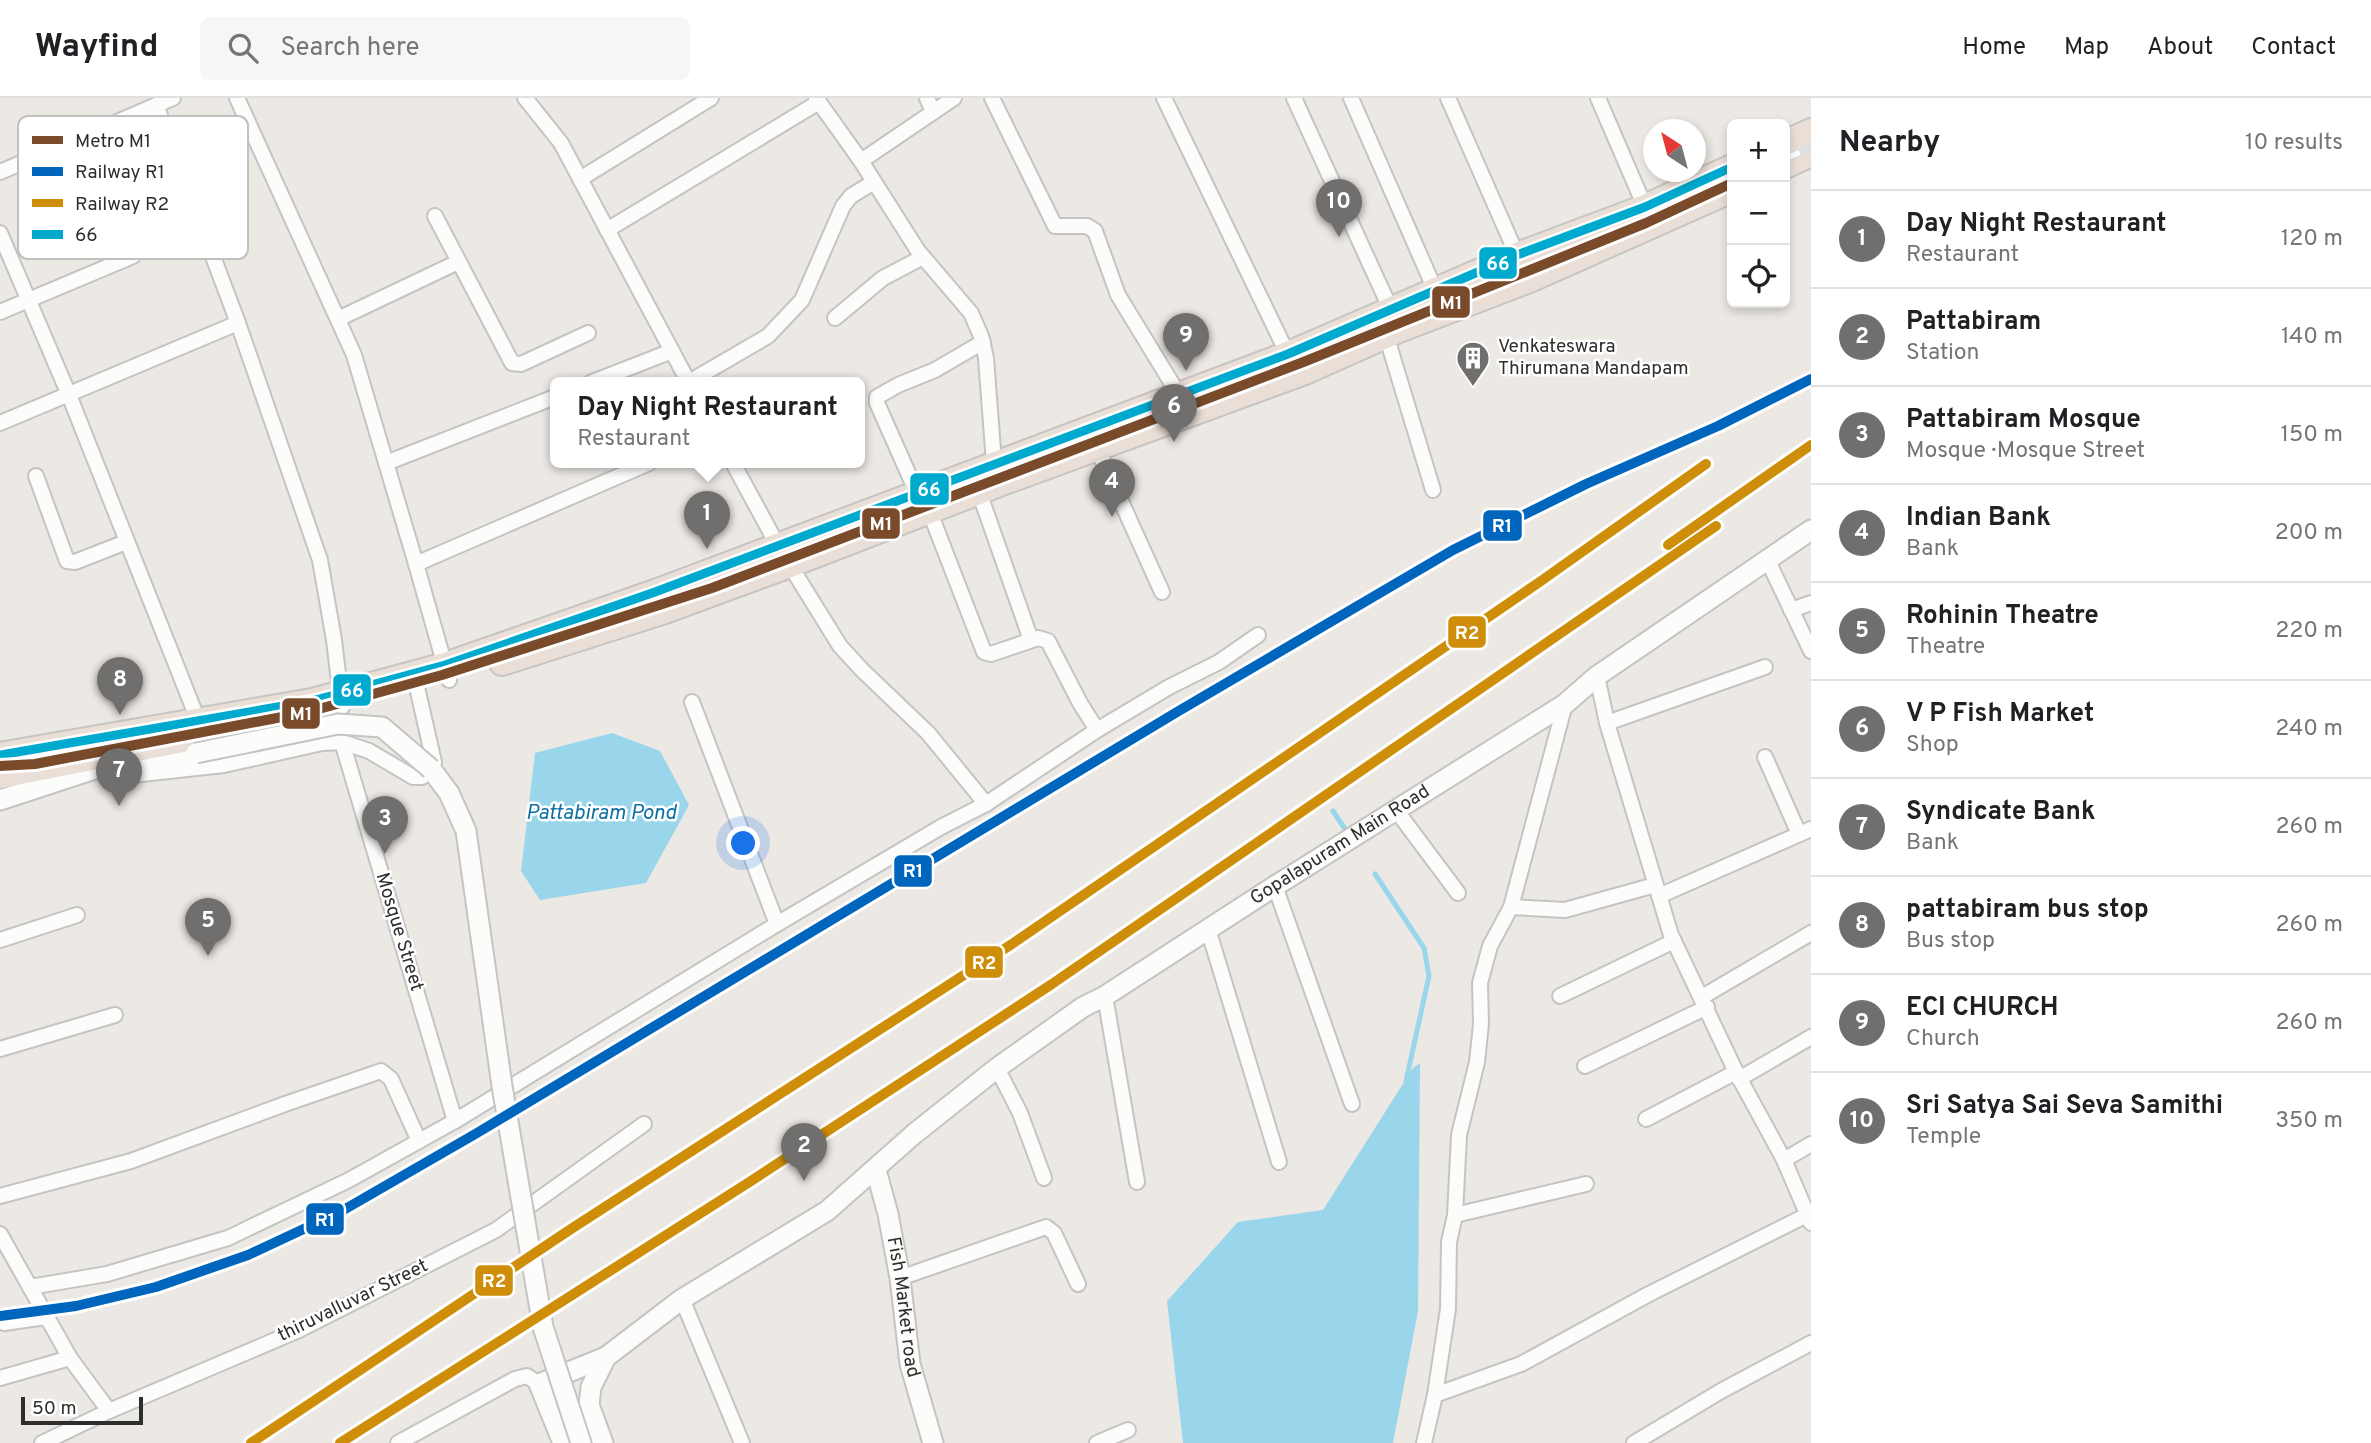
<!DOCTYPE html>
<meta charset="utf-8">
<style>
body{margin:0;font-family:Overpass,sans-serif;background:#f6f6f6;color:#202124}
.controls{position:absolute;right:21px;top:21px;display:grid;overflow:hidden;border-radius:10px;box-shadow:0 4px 10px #0003}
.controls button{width:63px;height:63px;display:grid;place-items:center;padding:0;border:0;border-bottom:2px solid #e0e0e0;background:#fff;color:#202124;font:35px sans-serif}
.compass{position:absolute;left:1643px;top:21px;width:63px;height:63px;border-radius:50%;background:#fff;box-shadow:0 4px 10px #0003;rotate:324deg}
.scale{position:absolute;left:21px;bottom:18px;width:122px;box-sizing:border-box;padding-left:7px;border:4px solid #2e2e2e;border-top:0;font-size:19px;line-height:24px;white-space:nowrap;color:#2e2e2e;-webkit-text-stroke:5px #fff;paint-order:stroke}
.you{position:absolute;left:744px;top:746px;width:24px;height:24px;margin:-18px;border:5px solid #fff;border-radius:50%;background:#1a73e8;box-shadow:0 0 0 10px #1a73e833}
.badge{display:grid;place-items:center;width:46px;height:46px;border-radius:50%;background:#706f6e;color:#fff;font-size:23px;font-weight:700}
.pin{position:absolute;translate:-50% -58px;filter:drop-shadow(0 2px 4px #0008)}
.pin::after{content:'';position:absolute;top:37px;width:24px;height:21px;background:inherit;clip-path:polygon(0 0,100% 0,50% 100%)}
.popup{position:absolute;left:550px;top:279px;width:315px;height:91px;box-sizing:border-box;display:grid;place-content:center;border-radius:10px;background:#fff;filter:drop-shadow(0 2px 5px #0005);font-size:23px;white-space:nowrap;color:#757577}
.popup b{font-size:26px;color:#202124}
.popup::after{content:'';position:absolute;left:50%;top:100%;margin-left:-14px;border:14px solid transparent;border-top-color:#fff}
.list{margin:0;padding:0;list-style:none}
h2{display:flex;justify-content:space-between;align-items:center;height:91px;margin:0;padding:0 28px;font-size:30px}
h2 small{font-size:23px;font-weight:400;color:#757577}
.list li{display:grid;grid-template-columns:46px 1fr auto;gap:21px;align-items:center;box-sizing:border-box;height:98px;padding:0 28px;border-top:2px solid #e0e0e0}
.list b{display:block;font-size:26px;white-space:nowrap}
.list p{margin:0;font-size:23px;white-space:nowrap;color:#757577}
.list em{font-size:23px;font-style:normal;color:#757577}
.icon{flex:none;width:38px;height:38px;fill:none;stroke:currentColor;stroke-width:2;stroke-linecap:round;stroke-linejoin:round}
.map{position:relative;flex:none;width:1811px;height:1345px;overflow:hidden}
header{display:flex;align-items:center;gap:42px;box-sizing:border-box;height:98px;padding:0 35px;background:#fff;border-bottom:2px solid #e0e0e0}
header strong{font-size:33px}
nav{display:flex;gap:38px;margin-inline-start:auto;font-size:24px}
.search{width:490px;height:63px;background:#f6f6f6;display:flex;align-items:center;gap:18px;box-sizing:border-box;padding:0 24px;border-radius:10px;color:#757577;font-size:26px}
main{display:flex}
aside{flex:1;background:#fff}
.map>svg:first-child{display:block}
</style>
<header>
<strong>Wayfind</strong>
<div class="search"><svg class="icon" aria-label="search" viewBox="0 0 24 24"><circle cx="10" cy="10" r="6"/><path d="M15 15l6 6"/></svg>Search here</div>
<nav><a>Home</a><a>Map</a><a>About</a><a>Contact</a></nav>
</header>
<main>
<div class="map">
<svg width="1811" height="1345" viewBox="0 0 1811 1345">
<rect width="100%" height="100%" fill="#ece8e4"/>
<!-- water -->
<g fill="#99d6ec">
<path d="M612,635L660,653L689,707L646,785L540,802L521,773L535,655Z"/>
<path d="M1420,965L1418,1213L1393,1345H1183L1167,1203L1238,1124L1323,1112L1413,970Z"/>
</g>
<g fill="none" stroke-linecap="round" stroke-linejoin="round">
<!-- stream -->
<g stroke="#99d6ec" stroke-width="5">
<path d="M1333,713L1345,731"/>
<path d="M1375,776L1424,850L1429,878L1406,983"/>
</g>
<defs>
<g id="street">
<path d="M237,0L354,257L416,466L649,365"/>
<path d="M525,0L561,45L689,285"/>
<path d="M816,0L861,63L918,153L971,215L981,238L986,260L994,365"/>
<path d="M927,0L933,14"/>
<path d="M992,0L1055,128H1087L1095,133L1118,197L1179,297"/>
<path d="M1164,0L1290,261"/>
<path d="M1294,0L1391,212"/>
<path d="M1351,0L1436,194"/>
<path d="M1448,0L1517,157"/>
<path d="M1598,0L1645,109"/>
<path d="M156,7L238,225L320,462L334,542L342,609"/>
<path d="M861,63L954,0"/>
<path d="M0,74L173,0"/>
<path d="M580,81L711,0"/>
<path d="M435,118L512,265L521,266L588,235"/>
<path d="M607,132L819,4"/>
<path d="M0,135L69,297L198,622L202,638"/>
<path d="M0,214L133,158"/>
<path d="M835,220L883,180L923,159"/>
<path d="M338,221L458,164"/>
<path d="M1386,237L1433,392"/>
<path d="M689,284L768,238L802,202L843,108L851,98L874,84"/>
<path d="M590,285L672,253"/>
<path d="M0,325L238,225"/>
<path d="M1097,350L1162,494"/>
<path d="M386,365L555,299"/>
<path d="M733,365L778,448L840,548L862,572L928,635L986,706"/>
<path d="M36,378L67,463L75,464L126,444"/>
<path d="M979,394L1031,542"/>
<path d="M917,395L877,305V299L898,287L935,272L983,244"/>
<path d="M929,412L984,554L991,556L1038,540L1048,543L1080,605L1097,632"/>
<path d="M1767,461L1811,553"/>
<path d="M416,466L449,582"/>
<path d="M1791,512L1811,505"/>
<path d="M1597,578L1607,625L1671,837L1736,974L1784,1062L1811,1125"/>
<path d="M692,604L777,826"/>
<path d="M1607,625L1765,569"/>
<path d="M342,644L455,1023"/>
<path d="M1765,659L1799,736"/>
<path d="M110,666L132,677L224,667L322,645L342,644L369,653L413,679H422L433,669L434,664L414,576"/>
<path d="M1396,712L1458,795"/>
<path d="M1275,788L1352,1006"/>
<path d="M1659,798L1811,731"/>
<path d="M1511,809L1565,812L1655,787"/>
<path d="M1208,831L1279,1064"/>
<path d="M0,842L77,817"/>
<path d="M1105,898L1137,1084"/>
<path d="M1560,898L1674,843"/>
<path d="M1702,899L1811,835"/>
<path d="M0,951L115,917"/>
<path d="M1585,968L1707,909"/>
<path d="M997,970L1020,1015L1044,1080"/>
<path d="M1739,981L1811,939"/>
<path d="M1646,1021L1736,974"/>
<path d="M1784,1062L1811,1046"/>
<path d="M0,1098L131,1063L285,1006L381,973L391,981L419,1043"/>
<path d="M1455,1117L1586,1086"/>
<path d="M0,1136L70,1260L109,1313"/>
<path d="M900,1180L1046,1129L1054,1135L1078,1186"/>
<path d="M30,1189L107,1176L228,1140L349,1082L455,1023L777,826L941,729L986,706L1097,632L1169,589L1219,564L1258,537"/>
<path d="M682,1201L742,1345"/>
<path d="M4,1225L46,1219"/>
<path d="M0,1280L70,1260"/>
<path d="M1435,1297L1448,1211L1449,1144L1455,1117L1459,1037L1477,964L1481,926L1480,885L1490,848L1511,809L1565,606"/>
<path d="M42,1345L109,1313L299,1232L496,1132L644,1026"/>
<path d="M398,1345L515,1281L527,1278L539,1286"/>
<path d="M1097,1345L1128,1332"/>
<path d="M1424,1345L1435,1297L1521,1266L1649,1196L1807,1117"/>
<path d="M1634,1345L1721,1293L1811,1245"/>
</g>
<g id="secondary">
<path d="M431,671L449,695L466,733"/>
<path d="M0,702L110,666L196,655"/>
<path id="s1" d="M876,1072L888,1116L900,1180L910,1266L933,1345"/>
<path d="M563,1345L539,1286L606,1259"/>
<path id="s2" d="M603,1345L589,1307L591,1289L606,1259L682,1201L827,1113L914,1036L997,970L1083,909L1105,898L1275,788L1565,606L1597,578L1811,432"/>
</g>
<g id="highway">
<path d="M1785,45L1811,33"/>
<path d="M1785,68L1811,56"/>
<path d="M502,565L662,514L790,467L1002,385L1305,274L1399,232L1532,181L1732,92"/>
<path d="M0,657L312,603L445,567L655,494L1288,256L1517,157L1645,109L1732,69"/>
<path d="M0,678L188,641"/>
</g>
</defs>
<!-- street casing -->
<use href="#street" stroke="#c5c4c5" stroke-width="18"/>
<!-- secondary casing -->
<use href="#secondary" stroke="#c5c4c5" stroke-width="23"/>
<!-- highway casing -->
<use href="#highway" stroke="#c6c5c4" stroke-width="28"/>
<!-- street -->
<use href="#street" stroke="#fcfcfb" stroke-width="14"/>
<!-- secondary -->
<use href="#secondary" stroke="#fcfcfb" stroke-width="19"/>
<!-- highway -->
<use href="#highway" stroke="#eadfd6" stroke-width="24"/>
<defs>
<g id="rail">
<path d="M1785,61L1811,49"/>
<path d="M0,668L35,666L308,614L442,577L712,490L1306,263L1646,125L1732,85"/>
<path d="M0,1218L76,1208L156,1189L248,1157L340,1114L477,1035L1177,614L1453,452L1586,386L1718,328L1811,281"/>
</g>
</defs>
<!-- rail casing -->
<use href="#rail" stroke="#dfdfe1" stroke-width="8"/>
<!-- rail -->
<use href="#rail" stroke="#fff" stroke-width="5" stroke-dasharray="16" stroke-linecap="butt"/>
<defs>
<g id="secondary-bridge">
<path d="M196,655L338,626L382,629L431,671"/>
<path d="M466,733L502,988L543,1229L581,1345"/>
</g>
</defs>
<!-- secondary-bridge casing -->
<use href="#secondary-bridge" stroke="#c5c4c5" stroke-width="23" stroke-linecap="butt"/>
<!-- secondary-bridge -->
<use href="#secondary-bridge" stroke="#fcfcfb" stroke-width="19"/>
<defs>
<path id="bus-1" d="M0,657L312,603L445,567L655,494L1288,256L1517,157L1645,109L1732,69"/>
</defs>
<!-- bus-1 casing -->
<use href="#bus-1" stroke="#fff" stroke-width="14"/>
<!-- bus-1 -->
<use href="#bus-1" stroke="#00a9ce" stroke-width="9"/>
<defs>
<path id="rail-1" d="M0,1218L76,1208L156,1189L248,1157L340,1114L477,1035L1177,614L1453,452L1586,386L1718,328L1811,281"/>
<g id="rail-2">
<path d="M1668,447L1811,347"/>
<path d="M251,1345L571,1131L1012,846L1541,483L1706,366"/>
<path d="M340,1345L751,1083L1052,886L1716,428"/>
</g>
</defs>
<!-- rail-1 casing -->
<use href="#rail-1" stroke="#fff" stroke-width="16"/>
<!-- rail-2 casing -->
<use href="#rail-2" stroke="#fff" stroke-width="16"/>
<!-- rail-1 -->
<use href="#rail-1" stroke="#0065bd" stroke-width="10"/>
<!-- rail-2 -->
<use href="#rail-2" stroke="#cf8e09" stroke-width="10"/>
<defs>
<path id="metro-1" d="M0,668L35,666L308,614L442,577L712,490L1306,263L1646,125L1732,85"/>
</defs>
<!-- metro-1 casing -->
<use href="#metro-1" stroke="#fff" stroke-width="16"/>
<!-- metro-1 -->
<use href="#metro-1" stroke="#7a4b2a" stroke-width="10"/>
</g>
<!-- icons -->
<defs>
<symbol id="building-pin" viewBox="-11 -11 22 30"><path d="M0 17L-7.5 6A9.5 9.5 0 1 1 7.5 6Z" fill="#706f6e" stroke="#fff"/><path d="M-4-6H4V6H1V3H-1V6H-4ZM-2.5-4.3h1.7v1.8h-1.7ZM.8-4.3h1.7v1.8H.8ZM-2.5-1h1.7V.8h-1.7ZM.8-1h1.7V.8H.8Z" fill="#fff"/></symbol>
</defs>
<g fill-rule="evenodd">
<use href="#building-pin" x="1454" y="241" width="38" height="52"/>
</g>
<g text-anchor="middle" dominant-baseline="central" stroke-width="5" stroke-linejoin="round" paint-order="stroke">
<!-- poi labels -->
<g font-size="19" fill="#2e2e2e" stroke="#fff" text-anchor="start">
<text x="1498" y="249">Venkateswara<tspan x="1498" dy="22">Thirumana Mandapam</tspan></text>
</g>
<!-- street labels -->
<g font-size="19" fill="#2e2e2e" stroke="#fff">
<text stroke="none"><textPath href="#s2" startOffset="989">Gopalapuram Main Road</textPath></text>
<text transform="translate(399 834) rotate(73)">Mosque Street</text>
<text transform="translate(353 1203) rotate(-26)">thiruvalluvar Street</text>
<text stroke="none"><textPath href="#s1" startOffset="140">Fish Market road</textPath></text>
</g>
<!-- water labels -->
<g font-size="21" font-style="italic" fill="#0d6fa3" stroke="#fff">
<text x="601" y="715">Pattabiram Pond</text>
</g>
</g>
<!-- legend -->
<rect x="18" y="18" width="230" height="143" rx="10" fill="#fff" stroke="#c0c0c0" stroke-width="2"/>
<rect x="32" y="38" width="31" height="8" fill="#7a4b2a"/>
<rect x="32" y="69" width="31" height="9" fill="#0065bd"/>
<rect x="32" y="101" width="31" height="8" fill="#cf8e09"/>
<rect x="32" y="132" width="31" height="9" fill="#00a9ce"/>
<g font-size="19" fill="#2e2e2e">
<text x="75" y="49">Metro M1</text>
<text x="75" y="80">Railway R1</text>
<text x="75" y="112">Railway R2</text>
<text x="75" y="143">66</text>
</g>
<g stroke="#fff" stroke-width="2.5">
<rect x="1478" y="148" width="40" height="34" rx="7" fill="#00a9ce"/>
<rect x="1431" y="187" width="40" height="34" rx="7" fill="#7a4b2a"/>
<rect x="909" y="374" width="41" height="34" rx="7" fill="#00a9ce"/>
<rect x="861" y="409" width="40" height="33" rx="7" fill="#7a4b2a"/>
<rect x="1482" y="411" width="41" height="33" rx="7" fill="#0065bd"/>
<rect x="1447" y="517" width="40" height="34" rx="7" fill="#cf8e09"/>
<rect x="332" y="575" width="40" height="34" rx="7" fill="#00a9ce"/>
<rect x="281" y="599" width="40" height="33" rx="7" fill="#7a4b2a"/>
<rect x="893" y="756" width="40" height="34" rx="7" fill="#0065bd"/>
<rect x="964" y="847" width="40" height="34" rx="7" fill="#cf8e09"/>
<rect x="305" y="1104" width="40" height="34" rx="7" fill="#0065bd"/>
<rect x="474" y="1166" width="40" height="33" rx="7" fill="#cf8e09"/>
</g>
<g font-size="19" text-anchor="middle" font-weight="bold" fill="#fff">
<text x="1498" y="172">66</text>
<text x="1451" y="211">M1</text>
<text x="929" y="398">66</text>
<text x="881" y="432">M1</text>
<text x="1502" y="434">R1</text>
<text x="1467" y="541">R2</text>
<text x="352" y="599">66</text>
<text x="301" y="622">M1</text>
<text x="913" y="779">R1</text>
<text x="984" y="871">R2</text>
<text x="325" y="1128">R1</text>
<text x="494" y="1189">R2</text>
</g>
</svg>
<div class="controls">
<button>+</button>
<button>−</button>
<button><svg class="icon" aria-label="locate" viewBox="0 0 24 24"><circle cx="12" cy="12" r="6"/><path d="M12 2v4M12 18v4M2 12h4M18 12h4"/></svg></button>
</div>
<svg class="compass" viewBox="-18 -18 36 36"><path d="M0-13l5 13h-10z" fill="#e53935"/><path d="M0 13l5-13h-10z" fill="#757577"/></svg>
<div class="scale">50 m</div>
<div class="you"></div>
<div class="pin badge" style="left:707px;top:451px">1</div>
<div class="popup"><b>Day Night Restaurant</b>Restaurant</div>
<div class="pin badge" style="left:804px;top:1083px">2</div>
<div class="pin badge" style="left:385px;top:756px">3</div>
<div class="pin badge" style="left:1112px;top:419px">4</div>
<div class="pin badge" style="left:208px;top:858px">5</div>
<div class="pin badge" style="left:1174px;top:344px">6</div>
<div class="pin badge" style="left:119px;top:708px">7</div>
<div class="pin badge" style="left:120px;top:617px">8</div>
<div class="pin badge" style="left:1186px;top:273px">9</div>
<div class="pin badge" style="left:1339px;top:139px">10</div>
</div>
<aside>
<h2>Nearby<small>10 results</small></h2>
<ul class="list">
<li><span class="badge">1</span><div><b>Day Night Restaurant</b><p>Restaurant</p></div><em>120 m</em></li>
<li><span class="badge">2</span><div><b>Pattabiram</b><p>Station</p></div><em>140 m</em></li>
<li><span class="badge">3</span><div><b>Pattabiram Mosque</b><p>Mosque · Mosque Street</p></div><em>150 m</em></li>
<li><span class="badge">4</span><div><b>Indian Bank</b><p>Bank</p></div><em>200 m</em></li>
<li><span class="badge">5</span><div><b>Rohinin Theatre</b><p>Theatre</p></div><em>220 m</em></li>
<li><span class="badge">6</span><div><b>V P Fish Market</b><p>Shop</p></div><em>240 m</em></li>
<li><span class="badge">7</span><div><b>Syndicate Bank</b><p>Bank</p></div><em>260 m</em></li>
<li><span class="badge">8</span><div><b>pattabiram bus stop</b><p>Bus stop</p></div><em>260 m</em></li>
<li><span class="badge">9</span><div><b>ECI CHURCH</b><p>Church</p></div><em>260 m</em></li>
<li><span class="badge">10</span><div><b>Sri Satya Sai Seva Samithi</b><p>Temple</p></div><em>350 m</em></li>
</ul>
</aside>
</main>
